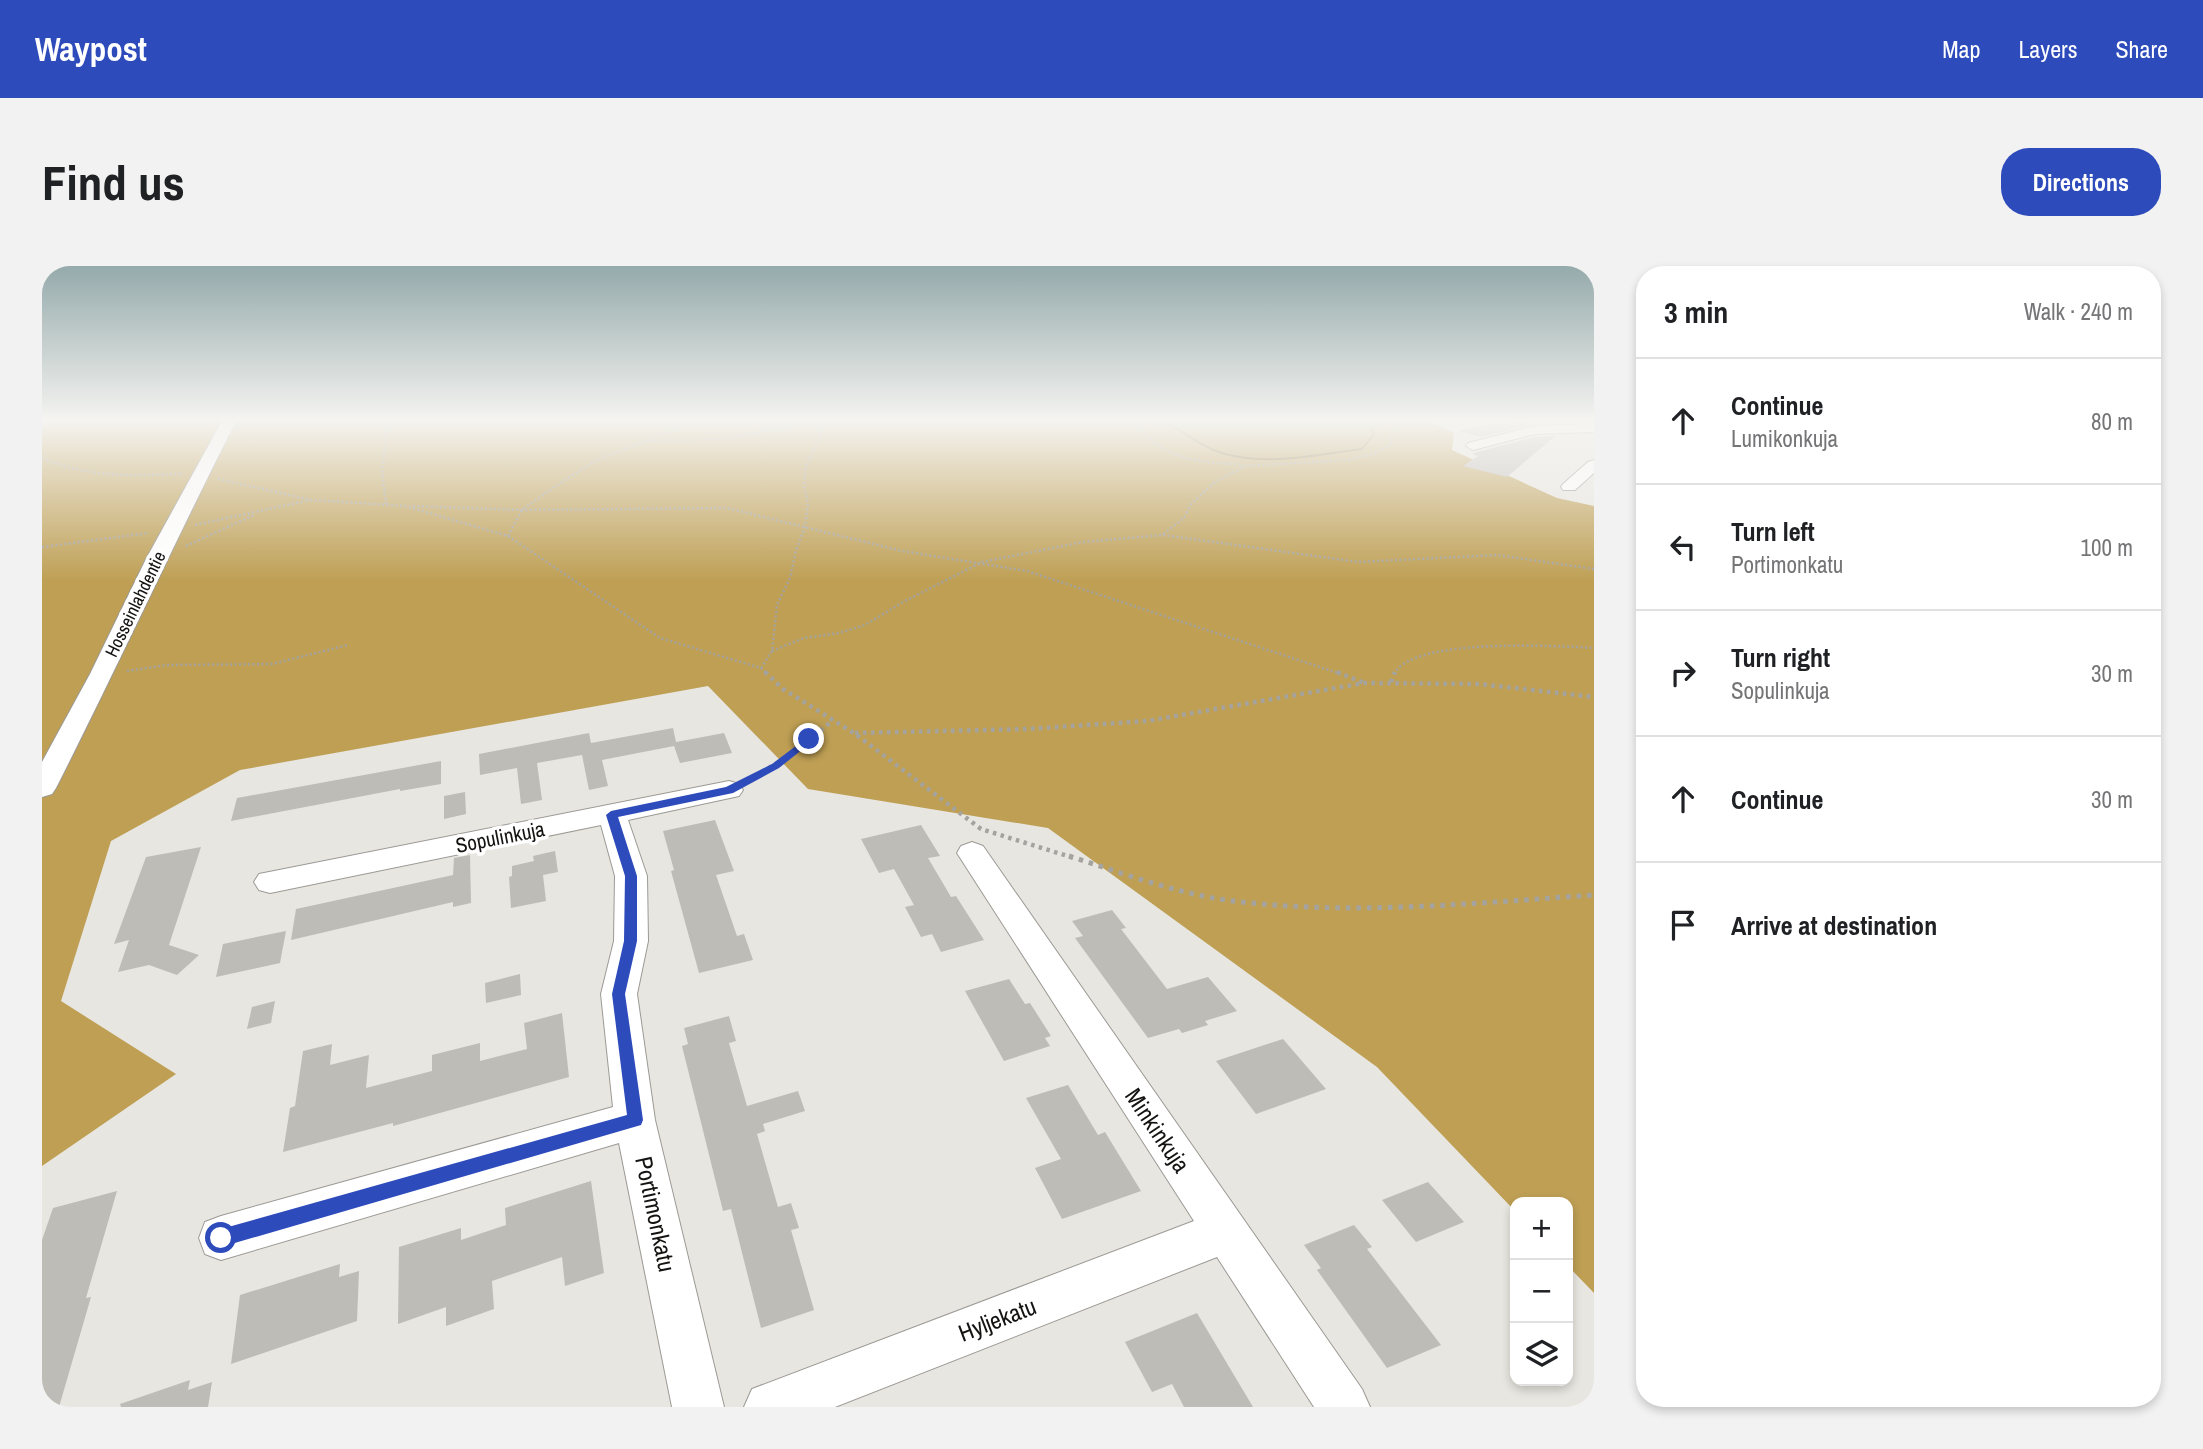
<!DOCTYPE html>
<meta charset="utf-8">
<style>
body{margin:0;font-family:"Archivo Narrow",sans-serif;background:#f2f2f2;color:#202124}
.controls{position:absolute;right:21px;bottom:21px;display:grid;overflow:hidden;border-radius:14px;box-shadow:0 4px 10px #0003}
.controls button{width:63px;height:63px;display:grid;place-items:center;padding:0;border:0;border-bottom:2px solid #e0e0e0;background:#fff;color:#202124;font:35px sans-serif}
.stop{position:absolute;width:21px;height:21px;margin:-16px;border:5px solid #2e4bbb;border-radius:50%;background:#fff}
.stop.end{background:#2e4bbb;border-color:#fff;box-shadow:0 2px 7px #0008}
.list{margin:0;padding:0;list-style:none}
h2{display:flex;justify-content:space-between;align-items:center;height:91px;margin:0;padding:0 28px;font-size:30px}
h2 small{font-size:23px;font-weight:400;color:#757577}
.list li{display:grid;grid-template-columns:46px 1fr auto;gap:21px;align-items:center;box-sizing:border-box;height:126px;padding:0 28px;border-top:2px solid #e0e0e0}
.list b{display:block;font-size:26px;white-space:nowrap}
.list p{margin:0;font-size:23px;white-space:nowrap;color:#757577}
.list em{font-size:23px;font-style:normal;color:#757577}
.icon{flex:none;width:38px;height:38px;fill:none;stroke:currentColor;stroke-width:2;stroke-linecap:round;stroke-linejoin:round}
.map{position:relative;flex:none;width:1552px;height:1141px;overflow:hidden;border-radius:28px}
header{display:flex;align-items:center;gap:42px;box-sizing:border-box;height:98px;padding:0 35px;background:#2e4bbb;color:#fff}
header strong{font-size:33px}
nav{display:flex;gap:38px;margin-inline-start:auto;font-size:24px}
.intro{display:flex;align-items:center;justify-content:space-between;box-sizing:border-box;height:168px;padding:0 42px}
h1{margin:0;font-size:49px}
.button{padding:18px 32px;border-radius:28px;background:#2e4bbb;color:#fff;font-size:24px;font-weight:700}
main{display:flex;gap:42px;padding:0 42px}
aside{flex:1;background:#fff;border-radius:28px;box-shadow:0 4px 10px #0003}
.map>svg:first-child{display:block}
</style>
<header>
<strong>Waypost</strong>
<nav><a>Map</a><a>Layers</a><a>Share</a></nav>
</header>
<div class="intro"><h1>Find us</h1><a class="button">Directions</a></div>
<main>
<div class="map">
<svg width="1552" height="1141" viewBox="0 0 1552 1141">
<rect width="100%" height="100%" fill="#e8e6e0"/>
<!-- forest -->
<path fill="#be9f54" d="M0,155H1128L1129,159C1146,170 1163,182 1183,188C1226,200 1277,188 1320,183L1328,157L1326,155H1387L1412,167L1410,184L1515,232L1552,240V1027L1526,1000V936H1473V945L1335,801L1006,562L766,523L666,420L198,504L69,575L19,735L134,808L0,900Z"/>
<!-- water -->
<path fill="#b99a4f" stroke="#88723d" stroke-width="2" d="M1128,155H1326L1332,168L1320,183C1277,188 1226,200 1183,188C1163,182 1146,170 1129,159Z"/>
<!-- building -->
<g fill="#bebcb7">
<path d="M1474,155L1496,157L1439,171L1417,165L1455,156Z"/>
<path d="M1513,170L1465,211L1421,200L1436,190L1430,188L1435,186L1493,171Z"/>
<path d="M631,462L634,476L682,467L690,487L638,497L632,480L560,494L566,520L547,524L540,489L495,497L500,534L479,538L475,502L438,509L437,488L547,467L549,477Z"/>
<path d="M399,495V518L358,525V523L189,555L195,532Z"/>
<path d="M423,526L424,548L402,553V530Z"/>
<path d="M673,554L692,605L674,609L695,670L702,668L711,694L657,707L629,605L632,604L621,565Z"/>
<path d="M879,559L898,590L886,592L909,631L914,630L942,674L899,686L890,668L879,671L863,641L872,639L852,603L837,607L819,573Z"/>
<path d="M159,581L127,679L157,689L135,709L107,699L76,706L87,674L72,678L104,591Z"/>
<path d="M513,585L516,606L501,609L504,635L469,642L467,611L470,610V600L492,595L491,590Z"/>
<path d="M428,589L429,637L411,641V636L249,674L254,643L411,609L412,592Z"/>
<path d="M1070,644L1084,662L1079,663L1125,723L1166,711L1195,745L1163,755L1166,759L1140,767L1137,763L1106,772L1033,672L1041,670L1030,655Z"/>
<path d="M244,665L238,697L174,711L181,678Z"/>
<path d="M478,708L479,729L444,737L443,717Z"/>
<path d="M967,713L983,738L988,737L1009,770L1003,772L1008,780L962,795L923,725Z"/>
<path d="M233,735L229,757L205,763L210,741Z"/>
<path d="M520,747L527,811L351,860V857L241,886L248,842L253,840L261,785L290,778L288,799L327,789L324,822L390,805V789L438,777V795L485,783L482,757Z"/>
<path d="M687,750L694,775L687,777L705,840L756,825L763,845L721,858L723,865L715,868L736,941L749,937L757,962L749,964L772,1044L719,1062L689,943L681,945L640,780L646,778L642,762Z"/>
<path d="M1241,773L1284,823L1214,848L1174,795Z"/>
<path d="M1026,819L1056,869L1063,866L1099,925L1020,953L993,902L1019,893L984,832Z"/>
<path d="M549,915L562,1007L523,1020L520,991L450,1015L452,1043L404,1060V1041L356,1058L357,981L419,962V974L464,959L463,942Z"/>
<path d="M1386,916L1422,956L1374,976L1340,934Z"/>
<path d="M75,925L44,1032L49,1031L17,1141H0V974L11,942Z"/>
<path d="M1312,959L1330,981L1325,983L1399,1079L1345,1102L1275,1004L1279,1002L1262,979Z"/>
<path d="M298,998L297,1011L317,1005L315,1055L189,1098L198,1029Z"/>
<path d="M1155,1047L1211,1141H1142L1130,1118L1110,1126L1083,1076Z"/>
<path d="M148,1114L146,1124L170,1116L166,1141H79L78,1138Z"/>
</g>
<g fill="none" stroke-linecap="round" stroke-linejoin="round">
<defs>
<g id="minor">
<path d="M180,155H194C132,277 76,400 14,522L10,528L0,531V496L48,408L104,293Z"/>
<path d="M1552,158V166L1493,168L1431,184L1424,180L1426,177L1493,160Z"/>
<path d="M1552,194V207L1533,224H1521L1519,221L1521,218L1546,196Z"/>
<path d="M687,515L697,518L701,524L697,530L586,554L605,610L606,675L595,728L613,854L682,1141H630L577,877L179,994L163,988L157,972L163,956L179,950L571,841L559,728L572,675L573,610L559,559L228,627L217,624L212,616L217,608Z"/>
<path d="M930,576L941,580L1320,1123L1328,1141H1272L1175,991L793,1141H702L710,1123L1152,955L915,587L919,580Z"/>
</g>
</defs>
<!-- minor casing -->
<use href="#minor" stroke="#9c9a95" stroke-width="2"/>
<!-- path-far2 -->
<g stroke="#a5a39f" stroke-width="2.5" stroke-dasharray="2 2.5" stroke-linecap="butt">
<path d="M1100,155L1097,159C1121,196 1162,196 1202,199"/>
<path d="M608,175L682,173L773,156"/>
<path d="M0,192C52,213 85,209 140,208"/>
<path d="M176,213L270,234L363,240L466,270L618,372L719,402L725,408"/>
<path d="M344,238L340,205L346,155"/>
<path d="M371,240L480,244L685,242L860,285L985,305L1299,408"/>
<path d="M153,259L268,234"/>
<path d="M1121,269L1316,296L1455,289L1552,303"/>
<path d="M466,270L480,244L518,217L555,194L632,164L644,155"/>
<path d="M144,280L212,249"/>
<path d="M0,281L107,267"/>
<path d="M730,385L762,372L797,367L823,359L861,336L940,296L1041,276L1120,269L1142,252L1149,238L1173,216L1203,200L1306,194L1332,188L1348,179L1352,155"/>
<path d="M719,402L730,385L735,339L748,312L754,284L763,261L766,238L762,219L764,200L779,168L772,155"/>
<path d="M85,405L125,399L230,398L306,379"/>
<path d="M1352,408C1371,371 1514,380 1552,382"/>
</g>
<!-- path-far1 -->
<g stroke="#a5a39f" stroke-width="4.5" stroke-dasharray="3.5 4.5" stroke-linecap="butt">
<path d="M723,406L741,423L812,467L939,563L1032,592"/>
<path d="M1295,406L1322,417"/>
<path d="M1349,416L1353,406"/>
<path d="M813,467L985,463L1105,455L1322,417L1437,418L1552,431"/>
<path d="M706,514L751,488L791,454"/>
</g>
<!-- path -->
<path stroke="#a5a39f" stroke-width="5" stroke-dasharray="4.5 6" stroke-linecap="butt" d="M1027,590C1080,607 1135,628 1191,635C1311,650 1432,637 1552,629"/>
<!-- minor -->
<use href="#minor" fill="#fff" fill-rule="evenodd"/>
</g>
<!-- sky -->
<linearGradient id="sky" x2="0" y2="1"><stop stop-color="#95aaab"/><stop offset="0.49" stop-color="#f5f4f1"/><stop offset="1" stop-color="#f5f4f1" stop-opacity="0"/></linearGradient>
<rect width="1552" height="315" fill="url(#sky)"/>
<!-- route -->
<path fill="#2e4bbb" d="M767,470L772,473L771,475L737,502L691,527L576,551L595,610V675L583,728L601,854L599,859L179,981L173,978L171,972L173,966L179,963L585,849L570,728L582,675L583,610L564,549L569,545L684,521L730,498Z"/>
<g text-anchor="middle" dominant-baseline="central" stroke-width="7" stroke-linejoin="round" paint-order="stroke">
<!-- far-street labels -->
<g font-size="18" fill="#141312" stroke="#fff">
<text transform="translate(93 338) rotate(-64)">Hosseinlahdentie</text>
</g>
<!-- street labels -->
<g font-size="21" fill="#141312" stroke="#fff">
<text transform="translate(458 571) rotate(-11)">Sopulinkuja</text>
</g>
<!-- near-street labels -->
<g font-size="24" fill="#141312" stroke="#fff">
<text transform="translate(1116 864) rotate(56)">Minkinkuja</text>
<text transform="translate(614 948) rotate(78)">Portimonkatu</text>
<text transform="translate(955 1053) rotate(-21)">Hyljekatu</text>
</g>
</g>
</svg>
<div class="controls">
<button>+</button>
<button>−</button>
<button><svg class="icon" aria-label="layers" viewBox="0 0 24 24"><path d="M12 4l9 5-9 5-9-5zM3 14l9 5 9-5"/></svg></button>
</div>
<div class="stop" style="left:179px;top:972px"></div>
<div class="stop end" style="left:767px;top:473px"></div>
</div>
<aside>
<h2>3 min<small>Walk · 240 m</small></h2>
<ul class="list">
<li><svg class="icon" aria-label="ahead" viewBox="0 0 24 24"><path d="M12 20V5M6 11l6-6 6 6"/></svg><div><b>Continue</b><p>Lumikonkuja</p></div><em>80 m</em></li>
<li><svg class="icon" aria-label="left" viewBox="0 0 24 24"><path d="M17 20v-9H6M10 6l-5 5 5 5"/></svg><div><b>Turn left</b><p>Portimonkatu</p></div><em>100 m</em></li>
<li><svg class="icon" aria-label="right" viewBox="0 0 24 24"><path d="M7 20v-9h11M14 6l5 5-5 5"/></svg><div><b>Turn right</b><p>Sopulinkuja</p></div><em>30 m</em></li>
<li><svg class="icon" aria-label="ahead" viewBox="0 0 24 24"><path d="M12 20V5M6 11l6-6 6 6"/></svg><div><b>Continue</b></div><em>30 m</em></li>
<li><svg class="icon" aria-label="arrive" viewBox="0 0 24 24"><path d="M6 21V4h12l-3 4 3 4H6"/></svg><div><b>Arrive at destination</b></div></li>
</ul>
</aside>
</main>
